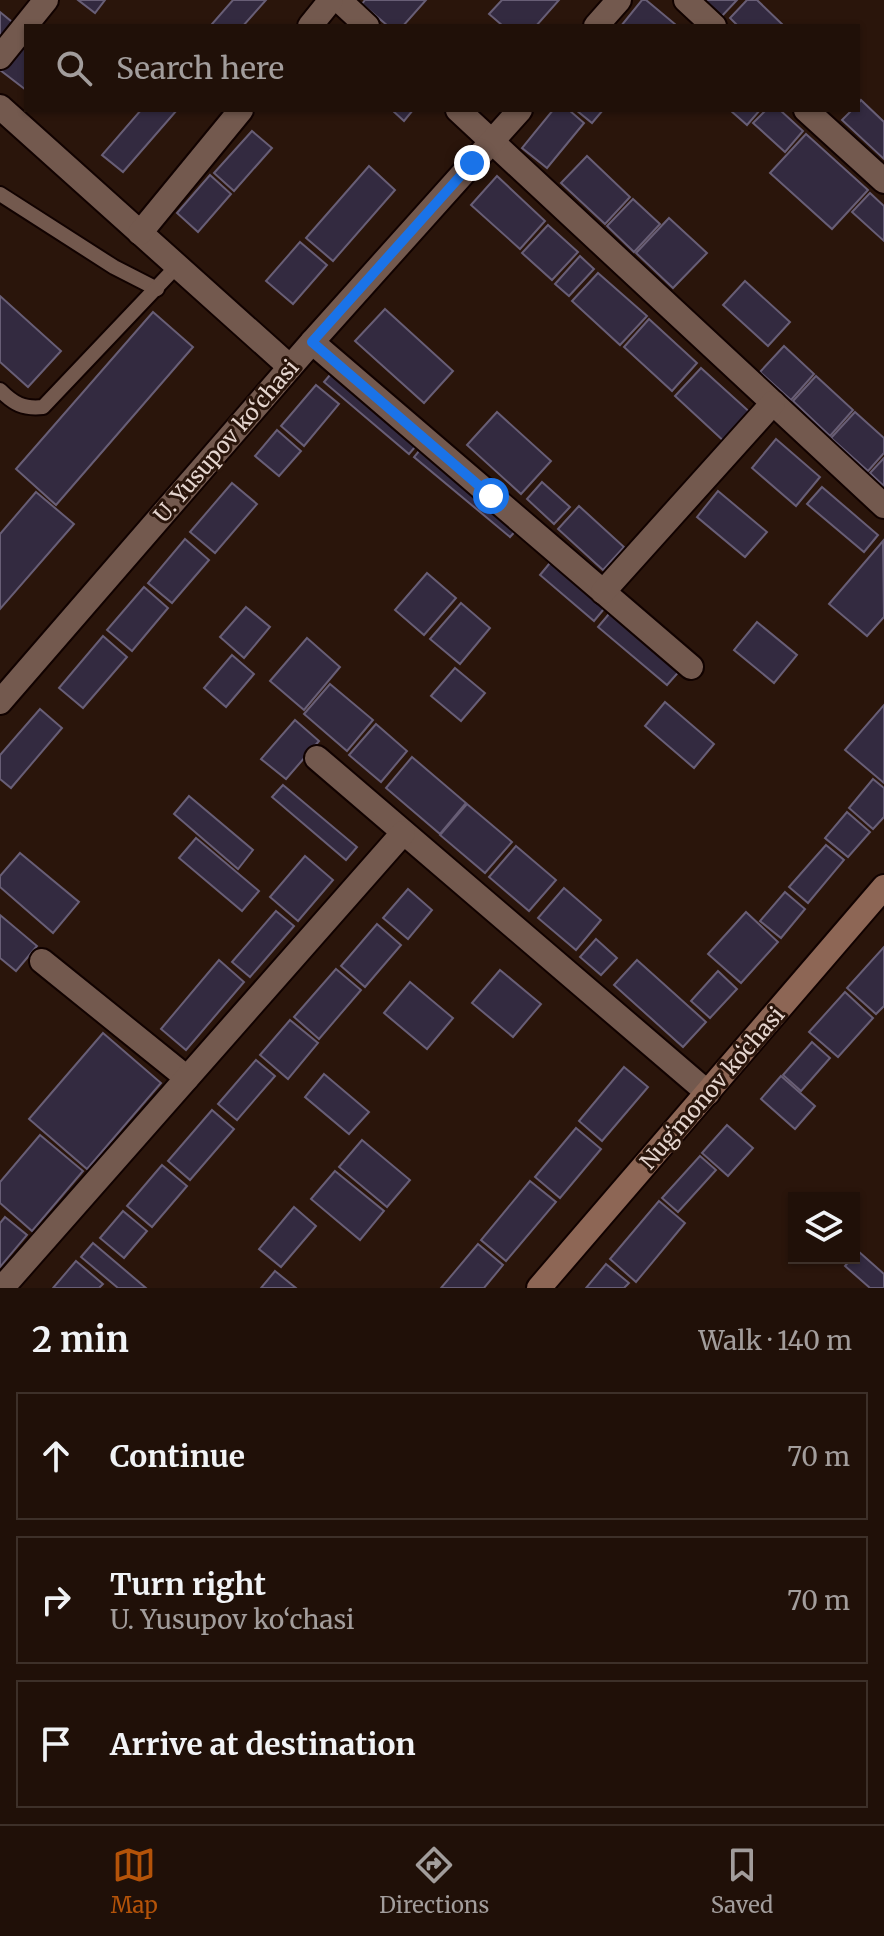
<!DOCTYPE html>
<meta charset="utf-8">
<style>
body{margin:0;font-family:Merriweather,serif;background:#281912;color:#f1f3f6}
.controls{position:absolute;right:24px;bottom:24px;display:grid;overflow:hidden;border-radius:0px;box-shadow:0 2px 6px #0004}
.controls button{width:72px;height:72px;display:grid;place-items:center;padding:0;border:0;border-bottom:2px solid #3d3029;background:#201008;color:#f1f3f6;font:40px sans-serif}
.stop{position:absolute;width:24px;height:24px;margin:-18px;border:6px solid #1a73e8;border-radius:50%;background:#fff}
.stop.end{background:#1a73e8;border-color:#fff;box-shadow:0 2px 8px #0008}
.list{margin:0;padding:0;list-style:none}
h2{display:flex;justify-content:space-between;align-items:center;height:104px;margin:0;padding:0 32px;font-size:34px}
h2 small{font-size:26px;font-weight:400;color:#a29d9c}
.list li{display:grid;grid-template-columns:52px 1fr auto;gap:24px;align-items:center;box-sizing:border-box;height:128px;margin:0 16px 16px;padding:0 16px;border:2px solid #3d3029;border-radius:0px}
.list b{display:block;font-size:30px;white-space:nowrap}
.list p{margin:0;font-size:26px;white-space:nowrap;color:#a29d9c}
.list em{font-size:26px;font-style:normal;color:#a29d9c}
.icon{flex:none;width:44px;height:44px;fill:none;stroke:currentColor;stroke-width:2;stroke-linecap:round;stroke-linejoin:round}
.map{position:relative;flex:none;width:884px;height:1288px;overflow:hidden}
.search{position:absolute;background:#201008;box-shadow:0 2px 6px #0004;left:24px;right:24px;top:24px;height:88px;display:flex;align-items:center;gap:20px;box-sizing:border-box;padding:0 28px;border-radius:0px;color:#a29d9c;font-size:30px}
.sheet{height:536px;background:#201008}
nav{display:flex;justify-content:space-around;align-items:center;box-sizing:border-box;height:112px;border-top:2px solid #3d3029;background:#201008;font-size:22px;color:#a29d9c}
nav a{display:grid;justify-items:center;gap:4px}
nav .on{color:#b45309}
.map>svg:first-child{display:block}
</style>
<div class="map">
<svg width="884" height="1288" viewBox="0 0 884 1288">
<rect width="100%" height="100%" fill="#2a150b"/>
<!-- building -->
<g fill="#332a40" stroke="#685e76" stroke-width="2">
<path d="M78,0H105L95,13Z"/>
<path d="M233,0H266L243,26H215L212,24Z"/>
<path d="M365,0H426L403,26H388L362,4Z"/>
<path d="M502,0H559L536,26H503L489,14Z"/>
<path d="M642,0H646L676,25L621,26Z"/>
<path d="M704,0H737L721,17Z"/>
<path d="M747,0H757L784,26H738L730,18Z"/>
<path d="M0,12L17,26L0,48Z"/>
<path d="M26,31V90L0,70V63Z"/>
<path d="M861,100L884,122V159L842,120L852,110H858V104Z"/>
<path d="M141,110H177L123,172L102,155Z"/>
<path d="M392,110H413L404,121Z"/>
<path d="M553,110H569L584,123L547,168L522,148Z"/>
<path d="M576,110H603L592,123Z"/>
<path d="M730,110H760L747,125Z"/>
<path d="M766,110H780L803,131L785,152L753,123Z"/>
<path d="M252,131L272,148L234,191L214,173Z"/>
<path d="M806,134L868,190L832,229L770,173Z"/>
<path d="M587,156L630,197L605,224L561,183Z"/>
<path d="M369,166L395,190L333,261L306,238Z"/>
<path d="M210,175L231,194L198,232L177,213Z"/>
<path d="M497,176L545,221L520,249L471,205Z"/>
<path d="M870,193L884,206V241L852,212Z"/>
<path d="M633,199L660,224L634,252L607,226Z"/>
<path d="M669,218L707,253L673,288L636,253Z"/>
<path d="M548,225L578,252L552,280L522,253Z"/>
<path d="M300,242L327,265L293,304L266,281Z"/>
<path d="M580,256L594,269L569,296L555,284Z"/>
<path d="M598,273L647,316L620,345L572,301Z"/>
<path d="M745,281L790,322L768,346L723,305Z"/>
<path d="M0,296L61,351L28,387L0,362Z"/>
<path d="M385,309L453,371L424,403L355,341Z"/>
<path d="M153,312L193,347L56,505L16,469Z"/>
<path d="M649,319L697,363L672,391L624,347Z"/>
<path d="M784,346L814,374L791,400L760,372Z"/>
<path d="M336,368L421,440L409,454L324,382Z"/>
<path d="M701,368L753,415L727,444L675,396Z"/>
<path d="M816,376L853,410L830,436L793,401Z"/>
<path d="M316,385L339,404L304,446L281,426Z"/>
<path d="M497,412L551,461L521,494L467,445Z"/>
<path d="M855,412L884,438V453L868,471L831,438Z"/>
<path d="M277,430L301,451L279,476L255,456Z"/>
<path d="M776,439L820,477L796,506L752,468Z"/>
<path d="M424,445L520,526L510,537L414,457Z"/>
<path d="M884,458V486L870,473Z"/>
<path d="M542,482L570,507L554,524L527,499Z"/>
<path d="M232,483L257,504L215,553L190,532Z"/>
<path d="M822,487L878,535L864,552L807,504Z"/>
<path d="M718,491L767,532L745,557L697,517Z"/>
<path d="M36,492L74,524L0,609V534Z"/>
<path d="M579,506L624,547L603,570L558,529Z"/>
<path d="M185,539L209,560L172,603L148,583Z"/>
<path d="M883,541L884,617L867,636L829,604Z"/>
<path d="M554,558L608,604L594,621L540,575Z"/>
<path d="M427,573L456,598L424,635L395,610Z"/>
<path d="M144,587L168,608L132,651L107,630Z"/>
<path d="M461,603L490,628L460,664L430,639Z"/>
<path d="M246,607L270,627L244,658L220,637Z"/>
<path d="M614,608L683,667L667,685L598,627Z"/>
<path d="M757,622L797,655L774,683L734,650Z"/>
<path d="M103,636L127,657L83,708L59,688Z"/>
<path d="M307,638L340,667L304,710L270,681Z"/>
<path d="M232,655L254,674L226,707L204,688Z"/>
<path d="M455,668L485,693L461,721L431,696Z"/>
<path d="M330,684L373,720L347,751L304,714Z"/>
<path d="M665,702L714,744L694,768L645,726Z"/>
<path d="M884,705V783L845,750Z"/>
<path d="M40,709L62,728L11,788L0,779V755Z"/>
<path d="M295,720L319,741L286,779L261,759Z"/>
<path d="M376,724L407,751L381,782L349,755Z"/>
<path d="M412,757L466,803L440,834L386,788Z"/>
<path d="M873,779L884,788V817L873,829L849,808Z"/>
<path d="M283,785L357,847L346,860L272,797Z"/>
<path d="M189,796L253,850L238,869L174,814Z"/>
<path d="M467,804L512,842L485,873L440,835Z"/>
<path d="M847,812L870,832L848,857L825,838Z"/>
<path d="M196,838L259,891L242,911L179,858Z"/>
<path d="M826,845L844,860L808,903L789,887Z"/>
<path d="M516,846L556,880L529,911L489,877Z"/>
<path d="M20,853L79,902L53,933L0,887V876Z"/>
<path d="M305,856L333,880L298,921L270,897Z"/>
<path d="M564,888L601,920L576,950L538,918Z"/>
<path d="M408,889L432,910L408,939L383,918Z"/>
<path d="M785,892L805,909L781,938L760,921Z"/>
<path d="M276,911L294,926L250,977L232,962Z"/>
<path d="M746,912L778,942L741,983L708,954Z"/>
<path d="M0,915L37,946L16,971L0,958Z"/>
<path d="M377,924L401,945L365,987L341,966Z"/>
<path d="M596,939L617,958L601,975L580,957Z"/>
<path d="M884,947V1006L876,1014L847,988Z"/>
<path d="M219,960L244,982L186,1050L161,1029Z"/>
<path d="M637,960L706,1022L683,1047L614,985Z"/>
<path d="M336,969L361,990L319,1039L294,1017Z"/>
<path d="M500,970L541,1004L513,1037L472,1003Z"/>
<path d="M718,971L737,989L710,1018L691,1001Z"/>
<path d="M410,982L453,1018L427,1049L384,1013Z"/>
<path d="M845,992L873,1018L838,1057L809,1032Z"/>
<path d="M290,1020L318,1043L288,1079L260,1055Z"/>
<path d="M103,1033L161,1083L87,1169L29,1119Z"/>
<path d="M812,1042L830,1058L801,1091L783,1075Z"/>
<path d="M256,1060L275,1076L237,1120L218,1104Z"/>
<path d="M624,1067L648,1087L602,1141L579,1121Z"/>
<path d="M324,1074L369,1112L349,1134L305,1097Z"/>
<path d="M781,1076L815,1106L795,1129L761,1099Z"/>
<path d="M212,1110L234,1129L190,1180L168,1161Z"/>
<path d="M727,1125L753,1148L728,1176L702,1153Z"/>
<path d="M576,1128L601,1149L560,1198L535,1177Z"/>
<path d="M40,1135L83,1171L32,1231L0,1203V1182Z"/>
<path d="M362,1140L410,1180L387,1207L339,1167Z"/>
<path d="M700,1156L716,1170L678,1212L662,1198Z"/>
<path d="M162,1165L187,1186L152,1227L127,1206Z"/>
<path d="M335,1171L384,1211L360,1240L311,1199Z"/>
<path d="M530,1181L556,1202L506,1261L481,1240Z"/>
<path d="M659,1201L685,1223L636,1282L610,1259Z"/>
<path d="M294,1207L316,1226L281,1267L259,1249Z"/>
<path d="M123,1211L147,1231L124,1258L100,1238Z"/>
<path d="M5,1217L27,1235L0,1267V1223Z"/>
<path d="M93,1243L146,1288H118L81,1257Z"/>
<path d="M478,1244L503,1265L484,1288H441Z"/>
<path d="M858,1251L884,1274V1288H870L845,1266Z"/>
<path d="M76,1261L103,1284L99,1288H53Z"/>
<path d="M606,1264L629,1283L624,1288H586Z"/>
<path d="M275,1271L296,1288H261Z"/>
</g>
<g fill="none" stroke-linecap="round" stroke-linejoin="round">
<defs>
<g id="lane">
<path d="M0,194L114,267L157,289"/>
<path d="M0,390C14,404 23,409 43,407L177,266"/>
</g>
<g id="street">
<path d="M339,0L367,26"/>
<path d="M686,0L714,26"/>
<path d="M310,26L331,0"/>
<path d="M596,26L619,0"/>
<path d="M0,57L46,0"/>
<path d="M0,107L290,367"/>
<path d="M458,110L884,506"/>
<path d="M806,110L884,181"/>
<path d="M140,233L241,110"/>
<path d="M312,342L691,667"/>
<path d="M603,592L773,403"/>
<path d="M0,702L312,342L520,110"/>
<path d="M317,758L708,1093"/>
<path d="M42,961L187,1078"/>
<path d="M2,1288L403,833"/>
</g>
<path id="secondary" d="M539,1288L884,887"/>
</defs>
<!-- lane casing -->
<use href="#lane" stroke="#110200" stroke-width="18"/>
<!-- street casing -->
<use href="#street" stroke="#110200" stroke-width="28"/>
<!-- secondary casing -->
<use href="#secondary" stroke="#110200" stroke-width="28"/>
<!-- lane -->
<use href="#lane" stroke="#73594e" stroke-width="14"/>
<!-- street -->
<use href="#street" stroke="#73594e" stroke-width="24"/>
<!-- secondary -->
<use href="#secondary" stroke="#8d6655" stroke-width="24"/>
</g>
<g fill="none" stroke-linecap="round" stroke-linejoin="round">
<!-- route -->
<path stroke="#1a73e8" stroke-width="10" d="M472,163L312,342L491,496"/>
</g>
<g text-anchor="middle" dominant-baseline="central" stroke-width="6" stroke-linejoin="round" paint-order="stroke">
<!-- street labels -->
<g font-size="22" fill="#e5d5cf" stroke="#2a150b">
<text transform="translate(226 441) rotate(-49)">U. Yusupov ko‘chasi</text>
<text transform="translate(712 1088) rotate(-49)">Nugʻmonov koʻchasi</text>
</g>
</g>
</svg>
<div class="controls">
<button><svg class="icon" aria-label="layers" viewBox="0 0 24 24"><path d="M12 4l9 5-9 5-9-5zM3 14l9 5 9-5"/></svg></button>
</div>
<div class="stop" style="left:491px;top:496px"></div>
<div class="stop end" style="left:472px;top:163px"></div>
<div class="search"><svg class="icon" aria-label="search" viewBox="0 0 24 24"><circle cx="10" cy="10" r="6"/><path d="M15 15l6 6"/></svg>Search here</div>
</div>
<section class="sheet">
<h2>2 min<small>Walk · 140 m</small></h2>
<ul class="list">
<li><svg class="icon" aria-label="ahead" viewBox="0 0 24 24"><path d="M12 20V5M6 11l6-6 6 6"/></svg><div><b>Continue</b></div><em>70 m</em></li>
<li><svg class="icon" aria-label="right" viewBox="0 0 24 24"><path d="M7 20v-9h11M14 6l5 5-5 5"/></svg><div><b>Turn right</b><p>U. Yusupov ko‘chasi</p></div><em>70 m</em></li>
<li><svg class="icon" aria-label="arrive" viewBox="0 0 24 24"><path d="M6 21V4h12l-3 4 3 4H6"/></svg><div><b>Arrive at destination</b></div></li>
</ul>
</section>
<nav>
<a class="on"><svg class="icon" aria-label="map" viewBox="0 0 24 24"><path d="M3 6l6-2 6 2 6-2v14l-6 2-6-2-6 2zM9 4v14M15 6v14"/></svg>Map</a>
<a><svg class="icon" aria-label="directions" viewBox="0 0 24 24"><path d="M12 3l9 9-9 9-9-9zM9 14v-3h6M13 9l2 2-2 2"/></svg>Directions</a>
<a><svg class="icon" aria-label="saved" viewBox="0 0 24 24"><path d="M7 4h10v16l-5-4-5 4z"/></svg>Saved</a>
</nav>
